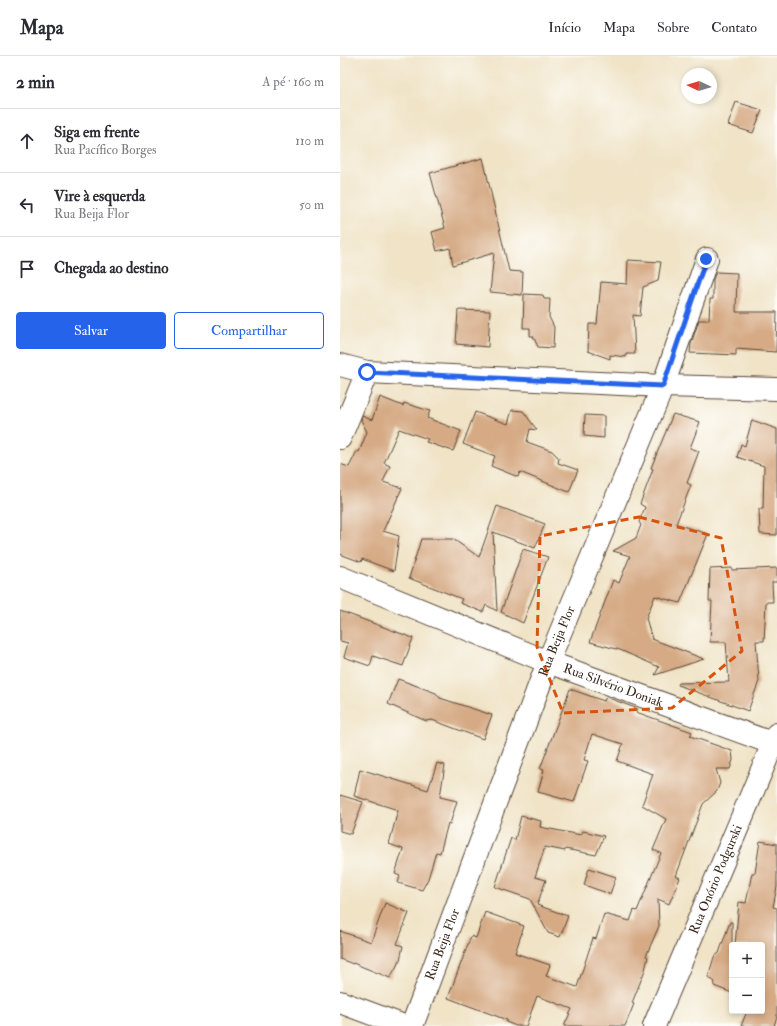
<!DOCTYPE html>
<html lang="pt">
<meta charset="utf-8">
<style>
body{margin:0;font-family:"IM FELL Double Pica",serif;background:#f2f2f3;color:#2b2b33}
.controls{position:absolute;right:12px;bottom:12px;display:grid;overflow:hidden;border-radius:4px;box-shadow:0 2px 6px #0003}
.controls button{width:36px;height:36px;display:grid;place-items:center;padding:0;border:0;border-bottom:1px solid #e1e1e2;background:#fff;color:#2b2b33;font:20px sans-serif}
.compass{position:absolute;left:341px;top:12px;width:36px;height:36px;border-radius:50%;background:#fff;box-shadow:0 2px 6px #0003;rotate:274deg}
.stop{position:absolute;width:12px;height:12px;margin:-9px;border:3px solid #2563eb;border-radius:50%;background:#fff}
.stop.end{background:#2563eb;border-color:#fff;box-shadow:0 1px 4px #0008}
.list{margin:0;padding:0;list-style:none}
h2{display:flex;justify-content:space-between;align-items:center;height:52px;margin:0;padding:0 16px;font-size:17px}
h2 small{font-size:13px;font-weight:400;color:#7c7c81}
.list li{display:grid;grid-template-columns:26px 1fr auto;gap:12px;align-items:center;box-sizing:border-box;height:64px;padding:0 16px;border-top:1px solid #e1e1e2}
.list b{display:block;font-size:15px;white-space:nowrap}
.list p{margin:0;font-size:13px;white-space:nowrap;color:#7c7c81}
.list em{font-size:13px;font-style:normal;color:#7c7c81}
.actions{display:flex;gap:8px;padding:12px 16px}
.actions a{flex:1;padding:9px 0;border:1px solid #2563eb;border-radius:4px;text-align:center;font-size:14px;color:#2563eb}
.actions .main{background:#2563eb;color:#fff}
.icon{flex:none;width:22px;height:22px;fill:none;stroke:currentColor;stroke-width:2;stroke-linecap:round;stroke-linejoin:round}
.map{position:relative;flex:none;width:437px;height:970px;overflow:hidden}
header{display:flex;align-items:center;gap:24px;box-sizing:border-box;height:56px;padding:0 20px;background:#fff;border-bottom:1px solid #e1e1e2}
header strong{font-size:19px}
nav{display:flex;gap:22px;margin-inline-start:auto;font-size:14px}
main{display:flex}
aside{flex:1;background:#fff}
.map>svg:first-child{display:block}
</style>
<header>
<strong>Mapa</strong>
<nav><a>Início</a><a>Mapa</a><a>Sobre</a><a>Contato</a></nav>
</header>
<main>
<aside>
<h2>2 min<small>A pé · 160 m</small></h2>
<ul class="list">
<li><svg class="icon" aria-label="ahead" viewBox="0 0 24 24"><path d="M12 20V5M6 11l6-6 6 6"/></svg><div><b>Siga em frente</b><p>Rua Pacífico Borges</p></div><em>110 m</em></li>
<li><svg class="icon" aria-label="left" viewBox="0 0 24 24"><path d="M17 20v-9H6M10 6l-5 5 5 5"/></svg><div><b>Vire à esquerda</b><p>Rua Beija Flor</p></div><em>50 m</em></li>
<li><svg class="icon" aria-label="arrive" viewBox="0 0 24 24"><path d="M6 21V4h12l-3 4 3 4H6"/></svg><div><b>Chegada ao destino</b></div></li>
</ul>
<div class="actions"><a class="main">Salvar</a><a>Compartilhar</a></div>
</aside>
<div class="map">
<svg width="437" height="970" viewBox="0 0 437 970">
<rect width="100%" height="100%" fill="#fdfcf7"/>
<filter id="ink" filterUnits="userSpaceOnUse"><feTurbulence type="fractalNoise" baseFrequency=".025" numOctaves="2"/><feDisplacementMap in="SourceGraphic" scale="8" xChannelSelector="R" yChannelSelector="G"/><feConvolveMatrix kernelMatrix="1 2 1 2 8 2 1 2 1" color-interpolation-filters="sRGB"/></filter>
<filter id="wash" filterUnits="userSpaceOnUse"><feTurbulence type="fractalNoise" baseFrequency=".012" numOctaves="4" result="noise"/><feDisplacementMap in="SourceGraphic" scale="16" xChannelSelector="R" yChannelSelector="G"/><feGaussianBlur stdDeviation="0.9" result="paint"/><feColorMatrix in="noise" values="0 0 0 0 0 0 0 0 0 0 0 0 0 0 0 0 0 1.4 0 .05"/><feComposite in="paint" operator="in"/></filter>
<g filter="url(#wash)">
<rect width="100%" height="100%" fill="#f0e3c6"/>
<g id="blocks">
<!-- building -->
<g fill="#d6aa85">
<path d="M396,46L422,54L413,77L388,69Z"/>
<path d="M143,102L169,215L183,216L182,239L150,236L154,197L113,209L110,192L97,195L92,176L105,172L90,117Z"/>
<path d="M288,204L321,206L318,225L303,231L300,260L293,259L295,298H286V301L270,299V303L248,295L249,268H257L261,226L287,228Z"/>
<path d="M376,216L397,217L396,256H437L436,296L396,293V299L350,297L351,288L359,264H369L370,243H373V223Z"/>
<path d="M184,238L203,239L204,243H210L209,261L214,271L213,292L198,291L193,280H190V272H183Z"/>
<path d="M118,254L150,255L148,291L116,288Z"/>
<path d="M40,341L63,350L64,347L90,355L87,362L121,375L113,395L86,386L88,383L59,373L44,407L50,410L43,426L62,432L43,475L59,480L54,515L22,503L21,506L0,498V408L9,411L17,395L19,396L27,376L21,364L22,360L32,364Z"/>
<path d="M172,354L183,355L197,374L190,373L187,386L212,395L219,402L218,407L238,414L229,436L180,416L178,421L151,410L155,400L123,388L135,356L168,368Z"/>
<path d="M333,358L360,366L350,392L359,395L347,427L351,429L336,468L368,478L340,547L315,540L306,562L312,583L364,603L315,619L319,611L280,594L250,586L273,524L279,527L290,500L273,495L296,482L301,469L299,466L305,451L300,448L313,413L311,412Z"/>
<path d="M245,359L264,360V382L244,380Z"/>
<path d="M412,364L437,373V479L420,478L419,453H423L424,410L397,401L401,388L405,390Z"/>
<path d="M157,450L205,468L195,492L153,476L157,555L146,549L143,556L120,547L122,543L69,522L81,483H113L139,501Z"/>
<path d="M183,493L208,501L183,567L161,556Z"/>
<path d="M392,512V514L437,512V526H432L433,546H426L424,585H416L419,625L408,655L338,629L339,627L389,626L386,586H370L372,545H369L370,513Z"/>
<path d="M0,555L73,582L63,610L33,600L30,610L4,601L8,587L0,585Z"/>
<path d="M58,623L96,637L100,642L152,659L143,683L92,664L86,665L48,648Z"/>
<path d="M230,633L264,645L266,641L298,653L296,656L352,676L350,680L392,695L393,704L390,713H376L380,727L377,735L363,748L336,820L340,822L329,848L318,843L319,870L306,900L308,901L305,914L292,947L294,948L285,970H224L232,953L197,940L186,970H176L166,966L167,964L108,942L131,880L136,882L145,856L184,870L175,897L210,909L206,920L237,931L253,882L256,883L264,858L290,865L294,854L297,855L321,797L313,794L326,763L302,749L313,718L277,705L283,688L252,678L244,704L248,705L234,746L198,736L204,714L200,713Z"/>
<path d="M97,707L105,709L100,741L117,745L110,768L108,767L100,797L96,796L88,823L82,834L58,827L60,820L55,818L63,793L49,788L58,754L14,740L20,713L88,734Z"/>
<path d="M0,739L23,746L11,778L0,775Z"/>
<path d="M181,760L201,765L200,771L241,779L243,775L264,780L256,799L225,793V795L205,791L195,821L206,824L197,849L228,860L220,881L208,877L190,843L155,831L171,782L175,784Z"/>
<path d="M420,785L437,788V831L433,851L437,852V960L434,970H401L407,955H422V889H395L399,846L406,847L412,817H415Z"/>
<path d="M249,812L276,821L270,838L244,829Z"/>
<path d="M45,847L69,857L57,888L63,890L60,904L50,922L13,907V908L0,903V875L31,886Z"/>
<path d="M390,866H392V937L374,930L375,926L368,921L374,901L379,897Z"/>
</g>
</g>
</g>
<g filter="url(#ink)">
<use href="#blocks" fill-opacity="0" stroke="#564637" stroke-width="1"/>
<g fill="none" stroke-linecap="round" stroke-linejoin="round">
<defs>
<g id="minor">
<path d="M0,309L27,316L323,330L437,333"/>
<path d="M0,382L27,316"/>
<path id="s1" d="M0,521L208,606L437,689"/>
<path d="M0,946L64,970"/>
<path id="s2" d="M72,970L208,606L323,330L367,203"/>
<path id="s3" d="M314,970L437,678"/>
</g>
</defs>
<!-- minor casing -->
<use href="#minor" stroke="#564637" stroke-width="24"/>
<!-- minor -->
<use href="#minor" stroke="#fff" stroke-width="22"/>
</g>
</g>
<g fill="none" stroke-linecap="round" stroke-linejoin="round" filter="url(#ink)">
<!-- route -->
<path stroke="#2563eb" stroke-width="5" d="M27,316L323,330L366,203"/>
</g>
<!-- marked area -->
<path fill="none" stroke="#d7540e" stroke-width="3" stroke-dasharray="8 5" stroke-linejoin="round" d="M299,461L381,482L402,595L332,652L223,657L197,591L200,480Z"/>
<g text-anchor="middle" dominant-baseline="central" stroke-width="3" stroke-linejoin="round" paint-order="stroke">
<!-- street labels -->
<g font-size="13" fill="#3b2a1e" stroke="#fdfcf7">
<text stroke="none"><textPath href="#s2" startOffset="411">Rua Beija Flor</textPath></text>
<text stroke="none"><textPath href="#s1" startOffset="294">Rua Silvério Doniak</textPath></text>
<text stroke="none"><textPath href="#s3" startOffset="159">Rua Onório Podgurski</textPath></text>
<text stroke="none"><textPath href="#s2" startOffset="87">Rua Beija Flor</textPath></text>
</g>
</g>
</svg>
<div class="controls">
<button>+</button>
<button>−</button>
</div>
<svg class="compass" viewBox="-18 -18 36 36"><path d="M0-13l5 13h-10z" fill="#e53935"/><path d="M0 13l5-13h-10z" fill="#7c7c81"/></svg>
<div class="stop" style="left:27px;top:316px"></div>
<div class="stop end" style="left:366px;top:203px"></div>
</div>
</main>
